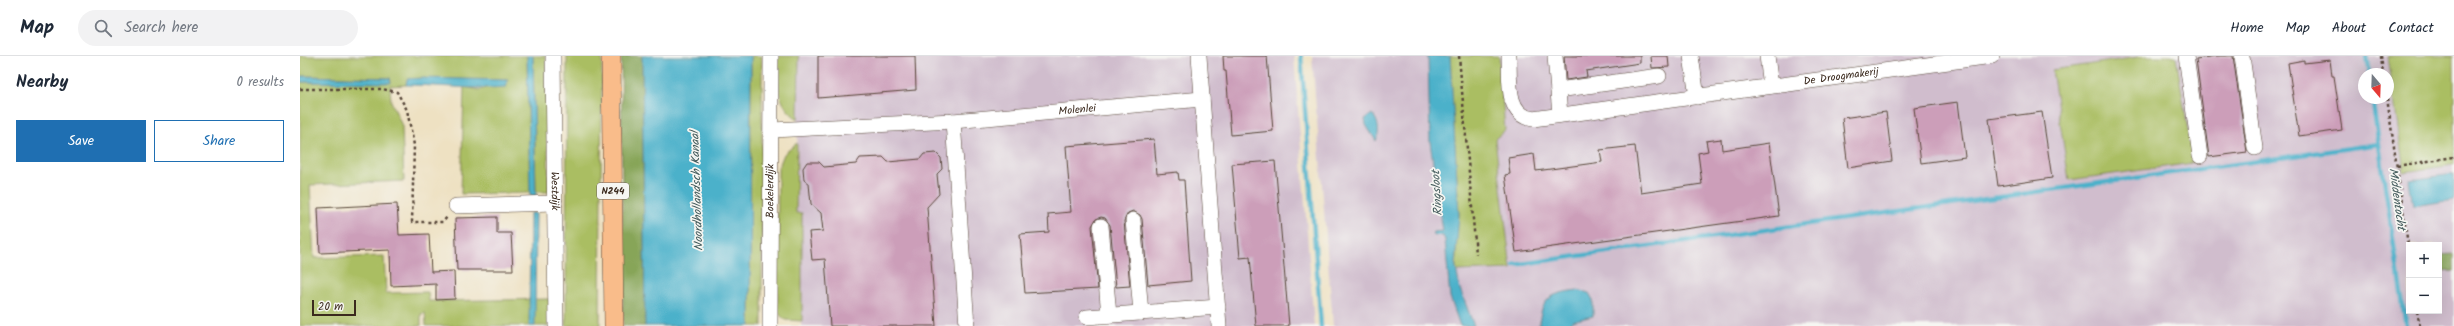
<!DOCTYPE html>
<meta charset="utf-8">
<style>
body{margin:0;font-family:Kalam,sans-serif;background:#f2f2f3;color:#1f2937}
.controls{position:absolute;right:12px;bottom:12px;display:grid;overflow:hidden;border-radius:0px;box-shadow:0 4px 16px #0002}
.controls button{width:36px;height:36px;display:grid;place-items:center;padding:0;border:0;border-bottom:1px solid #e0e1e3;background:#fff;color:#1f2937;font:20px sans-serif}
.compass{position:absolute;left:2058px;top:12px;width:36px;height:36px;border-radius:50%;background:#fff;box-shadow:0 4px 16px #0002;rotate:161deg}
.scale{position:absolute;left:12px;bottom:10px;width:44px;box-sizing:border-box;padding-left:4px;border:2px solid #3b2a1e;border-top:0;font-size:11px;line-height:14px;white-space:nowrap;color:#3b2a1e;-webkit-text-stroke:3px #f6f6f2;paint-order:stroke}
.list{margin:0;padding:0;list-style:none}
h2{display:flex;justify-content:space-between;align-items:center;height:52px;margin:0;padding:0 16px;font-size:17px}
h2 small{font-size:13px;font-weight:400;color:#747a83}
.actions{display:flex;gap:8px;padding:12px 16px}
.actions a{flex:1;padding:9px 0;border:1px solid #1f6fb2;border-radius:0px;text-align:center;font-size:14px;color:#1f6fb2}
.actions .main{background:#1f6fb2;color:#fff}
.icon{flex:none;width:22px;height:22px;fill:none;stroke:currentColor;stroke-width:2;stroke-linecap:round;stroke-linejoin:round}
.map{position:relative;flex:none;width:2154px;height:270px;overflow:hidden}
header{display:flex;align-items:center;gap:24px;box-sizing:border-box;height:56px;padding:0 20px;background:#fff;border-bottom:1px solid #e0e1e3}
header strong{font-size:19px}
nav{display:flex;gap:22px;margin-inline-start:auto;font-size:14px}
.search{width:280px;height:36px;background:#f2f2f3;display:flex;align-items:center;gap:10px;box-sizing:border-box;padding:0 14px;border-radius:22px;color:#747a83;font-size:15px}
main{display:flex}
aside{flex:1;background:#fff}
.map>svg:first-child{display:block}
</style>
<header>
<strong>Map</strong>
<div class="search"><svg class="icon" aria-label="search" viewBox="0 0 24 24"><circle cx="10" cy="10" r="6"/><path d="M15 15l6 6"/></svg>Search here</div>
<nav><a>Home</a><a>Map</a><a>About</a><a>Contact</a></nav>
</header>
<main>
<aside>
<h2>Nearby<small>0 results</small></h2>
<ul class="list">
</ul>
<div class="actions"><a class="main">Save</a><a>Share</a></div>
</aside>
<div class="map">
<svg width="2154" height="270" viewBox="0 0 2154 270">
<rect width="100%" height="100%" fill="#f6f6f2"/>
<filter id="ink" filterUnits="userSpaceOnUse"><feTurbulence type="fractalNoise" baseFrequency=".025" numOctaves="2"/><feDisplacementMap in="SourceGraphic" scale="8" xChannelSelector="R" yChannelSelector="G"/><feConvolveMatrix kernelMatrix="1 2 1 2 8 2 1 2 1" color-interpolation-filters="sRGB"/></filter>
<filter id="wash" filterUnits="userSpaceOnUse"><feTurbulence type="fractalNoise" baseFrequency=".012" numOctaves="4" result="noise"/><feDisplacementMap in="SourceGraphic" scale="16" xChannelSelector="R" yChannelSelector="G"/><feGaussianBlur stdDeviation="0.9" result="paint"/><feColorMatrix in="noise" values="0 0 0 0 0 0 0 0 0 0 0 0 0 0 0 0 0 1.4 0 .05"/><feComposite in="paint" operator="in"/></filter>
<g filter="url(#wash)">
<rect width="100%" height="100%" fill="#eee1c2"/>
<!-- industrial -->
<g fill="#d0bdcd" fill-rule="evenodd">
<path d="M499,0H994L1014,270H501L502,157H496Z"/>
<path d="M1012,0H2154V270H1033ZM2064,18H2088V42H2064ZM2109,189H2139V255H2109Z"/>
</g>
<!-- green -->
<g fill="#aabe62" stroke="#727440">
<path d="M0,0H227L230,137L161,138L164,31L180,34L207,24L107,23L106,29L90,30L91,45L102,70L104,125L10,129L14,202L84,200L86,237L128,236L129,245L250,243L249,270H126L125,257L121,258V270H0V26H91L90,22L0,20Z"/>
<path d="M233,0H246L249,136H236Z"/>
<path d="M267,0H302L300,270H266Z"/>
<path d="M451,0H462V270H450Z"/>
<path d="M478,0H499L498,63C476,49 476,24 478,0Z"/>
<path d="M1150,0H1199L1205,74L1195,83L1211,213L1156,215V184L1159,159Z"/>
<path d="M1845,0H1876L1893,107L1769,124L1752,14Z"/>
<path d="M2088,0H2154V109L2104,116Z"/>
<path d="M497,87L496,157H502V265L485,264L477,256L478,113L484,98Z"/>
</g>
<!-- forest -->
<g fill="#87a558" stroke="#61683b">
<path d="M321,0H342L345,270H323Z"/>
<path d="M2154,198V215L2139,216V199Z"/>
</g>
<!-- water -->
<g fill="#4bb1ca" stroke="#436e74">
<path d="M227,0H233L236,140H230Z"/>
<path d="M342,0H451L450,270H345Z"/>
<path d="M1128,0H1150L1159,159L1155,207L1160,233L1174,270H1160L1150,241L1145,184L1143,180L1134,179L1133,176L1143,175L1130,86Z"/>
<path d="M0,20L90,22L91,27L0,26Z"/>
<path d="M122,22L208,24L206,31C172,34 138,29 106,29L107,23Z"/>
<path d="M1072,58C1079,65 1080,76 1076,85L1066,69L1065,63Z"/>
<path d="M2154,118V144L2113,150L2109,124Z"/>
<path d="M230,157H236L235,270H229Z"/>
<path d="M1278,234L1289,237L1293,244V260L1272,265L1269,270H1239C1241,242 1251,237 1278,234Z"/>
</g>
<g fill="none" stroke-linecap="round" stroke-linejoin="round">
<!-- stream -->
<g stroke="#4bb1ca" stroke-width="4.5">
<path d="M1001,0L1021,270"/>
<path d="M2066,0L2069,18"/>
<path d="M2072,42L2106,270"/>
<path d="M1214,209L2079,88"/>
</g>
</g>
<g id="blocks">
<!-- building -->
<g fill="#cc9eb9">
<path d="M518,0H615L616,34L518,42Z"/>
<path d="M923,0H967L973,75L931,79L926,15H924Z"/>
<path d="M1264,0H1340V7L1286,15L1287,21L1266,24Z"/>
<path d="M1351,0H1368L1369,11L1352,12Z"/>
<path d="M1916,0H1933L1947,96L1909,101L1896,3Z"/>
<path d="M2004,4V7L2030,4L2032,20H2034L2042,74L1999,80L1988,7Z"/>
<path d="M1658,46L1665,101L1621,107L1614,52Z"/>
<path d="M1586,56L1592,105L1548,112L1542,62Z"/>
<path d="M1742,56L1752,122L1698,130L1689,63Z"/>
<path d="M854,83L857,118L878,116L879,124H884L891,225L848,229L842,163L840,159L833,155L828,157L824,165L830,230L816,231L810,169L805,162L801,161L796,163L792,170L798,233L725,237L720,178L749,176L748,158L771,156L766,90Z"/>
<path d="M1421,83L1422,94L1469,87L1479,160L1216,196L1205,119L1210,118L1208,102L1234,98L1236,115L1302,106L1300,94L1335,90L1341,137L1402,128L1398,97L1408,95L1406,85Z"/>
<path d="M636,97L641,102L642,113L637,118L639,138L627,151L636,270H530L525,203L512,204L509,176L523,175L521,157L511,148L509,128L504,124L503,112L507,106H519L524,111L556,108L560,102L583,101L588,106L620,103L624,98Z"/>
<path d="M975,105L989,270H956L950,201L940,202L932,108Z"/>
<path d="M97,148L99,179L129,178L131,216L154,215L155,243L136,244V228L91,230L90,194L20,197L18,152Z"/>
<path d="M197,161V177H211L213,214H157L155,162Z"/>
</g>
</g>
</g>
<g filter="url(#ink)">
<use href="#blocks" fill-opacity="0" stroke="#564537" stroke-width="1"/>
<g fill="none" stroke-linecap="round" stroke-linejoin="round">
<defs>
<g id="minor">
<path id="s1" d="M253,0L256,270"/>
<path d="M899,0L919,270"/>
<path id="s2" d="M1209,0C1210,22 1205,59 1233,63L1692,0"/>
<path d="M1255,0L1260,59"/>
<path d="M1391,0L1397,41"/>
<path d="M1467,0L1471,30"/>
<path d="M1886,0L1900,100"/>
<path d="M1942,0L1955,92"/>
<path d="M1258,34L1359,20"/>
<path d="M653,65L667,270"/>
<path id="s3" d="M472,74L653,65L902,43"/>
<path d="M156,150L255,147"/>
<path d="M833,164L841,257"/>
<path d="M801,170L809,259"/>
<path d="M787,261L918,251"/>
<path id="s4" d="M470,270L471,0"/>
</g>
<path id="major" d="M311,0L314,270"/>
</defs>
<!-- minor casing -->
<use href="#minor" stroke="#564537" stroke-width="16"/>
<!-- major casing -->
<use href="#major" stroke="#564537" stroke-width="20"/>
<!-- path -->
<g stroke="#564537" stroke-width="2.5" stroke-dasharray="3 3" stroke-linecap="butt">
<path d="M1159,0L1176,198"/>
<path d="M2081,0L2083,18"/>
<path d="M0,33H82L97,36L107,54L114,89L112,166H143L147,161"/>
<path d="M2087,42L2109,196"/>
<path d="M2097,110L2154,101"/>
<path d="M2117,255L2120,270"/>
</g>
<!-- minor -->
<use href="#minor" stroke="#fff" stroke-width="15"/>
<!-- major -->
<use href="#major" stroke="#f9bc8a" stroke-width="19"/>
</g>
</g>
<g text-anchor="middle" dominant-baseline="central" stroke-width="3.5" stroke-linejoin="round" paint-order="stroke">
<!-- shield labels -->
<rect fill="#f6f6f2" stroke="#73675e" stroke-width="1" x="297" y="127" width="32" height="16" rx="3"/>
<g font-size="10" font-weight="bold" fill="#3b2a1e">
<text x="313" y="135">N244</text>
</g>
<!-- street labels -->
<g font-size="11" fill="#3b2a1e" stroke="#f6f6f2">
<text stroke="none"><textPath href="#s2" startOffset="385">De Droogmakerij</textPath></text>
<text stroke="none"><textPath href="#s3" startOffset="306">Molenlei</textPath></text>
<text stroke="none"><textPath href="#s1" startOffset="135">Westdijk</textPath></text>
<text stroke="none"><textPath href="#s4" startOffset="135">Boekelerdijk</textPath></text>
</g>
<!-- water labels -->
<g font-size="12" font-style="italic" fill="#41595a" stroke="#f6f6f2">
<text transform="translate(397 135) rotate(-92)">Noordhollandsch Kanaal</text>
<text transform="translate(1137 137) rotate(-93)">Ringsloot</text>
<text transform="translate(2097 143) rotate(82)">Middentocht</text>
</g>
</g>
</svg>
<div class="controls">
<button>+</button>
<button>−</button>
</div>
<svg class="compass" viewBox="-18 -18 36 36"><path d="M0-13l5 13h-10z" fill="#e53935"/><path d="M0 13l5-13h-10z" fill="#747a83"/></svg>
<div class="scale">20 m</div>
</div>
</main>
